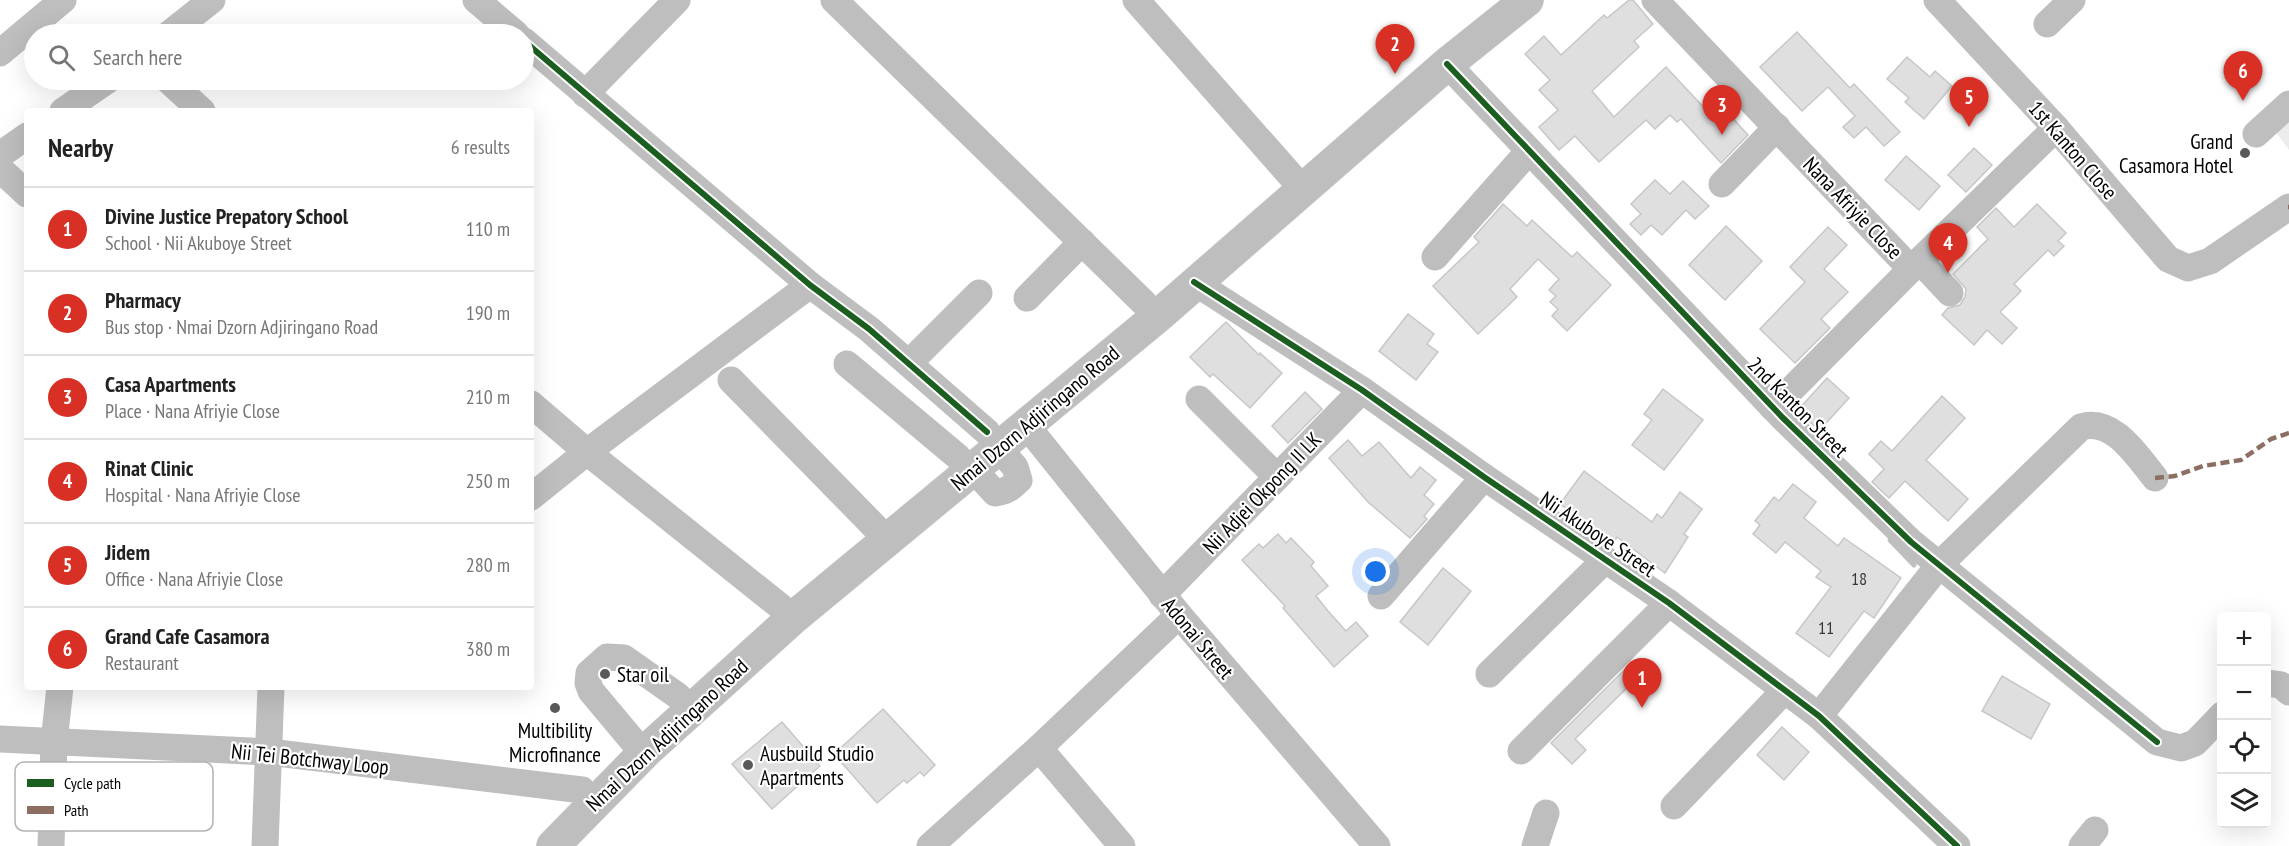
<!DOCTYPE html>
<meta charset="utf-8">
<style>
body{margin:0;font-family:"PT Sans Narrow",sans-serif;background:#f2f2f2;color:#222}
.controls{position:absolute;right:18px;bottom:18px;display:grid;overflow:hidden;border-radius:6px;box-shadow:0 6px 24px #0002}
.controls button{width:54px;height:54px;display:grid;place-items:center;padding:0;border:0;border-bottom:2px solid #e0e0e0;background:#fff;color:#222;font:30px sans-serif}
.you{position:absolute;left:1376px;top:572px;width:21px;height:21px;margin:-15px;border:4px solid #fff;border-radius:50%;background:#1a73e8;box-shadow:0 0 0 9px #1a73e833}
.badge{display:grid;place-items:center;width:39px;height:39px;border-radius:50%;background:#d93025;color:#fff;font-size:20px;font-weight:700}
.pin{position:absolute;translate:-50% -50px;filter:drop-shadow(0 2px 3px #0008)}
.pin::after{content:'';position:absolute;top:32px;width:21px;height:18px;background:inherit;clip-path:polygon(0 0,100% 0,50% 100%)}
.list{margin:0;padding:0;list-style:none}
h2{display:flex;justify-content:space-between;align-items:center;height:78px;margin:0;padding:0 24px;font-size:26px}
h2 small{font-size:20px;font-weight:400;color:#767676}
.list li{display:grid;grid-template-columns:39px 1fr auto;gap:18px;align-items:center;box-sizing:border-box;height:84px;padding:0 24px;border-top:2px solid #e0e0e0}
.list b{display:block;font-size:22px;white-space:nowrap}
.list p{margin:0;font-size:20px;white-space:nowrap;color:#767676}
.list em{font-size:20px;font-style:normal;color:#767676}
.icon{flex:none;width:33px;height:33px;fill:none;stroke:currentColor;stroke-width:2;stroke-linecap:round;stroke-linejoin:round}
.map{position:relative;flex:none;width:2289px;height:846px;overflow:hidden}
.search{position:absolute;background:#fff;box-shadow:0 6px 24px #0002;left:24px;top:24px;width:510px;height:66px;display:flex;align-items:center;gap:15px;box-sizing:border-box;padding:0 21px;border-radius:33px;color:#767676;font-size:22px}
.panel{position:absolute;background:#fff;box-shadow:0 6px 24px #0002;left:24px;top:108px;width:510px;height:582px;border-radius:6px}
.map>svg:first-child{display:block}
</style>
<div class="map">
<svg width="2289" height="846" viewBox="0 0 2289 846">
<rect width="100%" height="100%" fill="#fff"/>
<!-- green -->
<path fill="#ececec" d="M2289,115V150L2272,127Z"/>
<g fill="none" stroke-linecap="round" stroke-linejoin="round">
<!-- stream -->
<path stroke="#bfbfbf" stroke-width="5" d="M1890,540L1914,565"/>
</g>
<!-- building -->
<g fill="#dfdfdf" stroke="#c7c7c7" stroke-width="1.5">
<path d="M1629,0H1633L1653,24L1634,41L1639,47L1592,91L1614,117L1666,67L1710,114L1720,104L1748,135L1721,163L1681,119L1677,122L1670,115L1655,129L1646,120L1599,162L1575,136L1559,150L1539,127L1558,110L1539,90L1550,80L1525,54L1544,36L1561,55L1604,15L1607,18Z"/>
<path d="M1797,32L1850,88L1854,84L1900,132L1884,146L1866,127L1854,138L1843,127L1855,116L1828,87L1802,111L1760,67Z"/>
<path d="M1907,57L1930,77L1935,71L1952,86L1924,119L1905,102L1909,98L1887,79Z"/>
<path d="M1974,148L1992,165L1966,192L1948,175Z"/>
<path d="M1906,156L1940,186L1919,210L1885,180Z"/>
<path d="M1655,180L1670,194L1683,181L1709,206L1695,219L1686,210L1662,235L1651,225L1641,235L1630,224L1641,214L1631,204Z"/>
<path d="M1503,204L1527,226L1532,220L1572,257L1577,252L1611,285L1567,331L1552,316L1558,309L1550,302L1556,296L1549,290L1559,279L1538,259L1510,289L1517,297L1478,334L1433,286L1479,242L1474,237Z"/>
<path d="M2037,204L2066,233L2058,241L2064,246L2054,256L2048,250L2014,284L2021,291L2000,312L2017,328L2002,344L1987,330L1974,345L1942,315L1948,308L1960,305L1965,297L1966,289L1953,274L1988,239L1977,227L1996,208L2014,227Z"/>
<path d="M1726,226L1762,261L1725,300L1689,265Z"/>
<path d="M1828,227L1847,245L1824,269L1848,292L1821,319L1830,328L1795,363L1760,329L1805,282L1790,267Z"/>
<path d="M1408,314L1434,334L1427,344L1438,352L1416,380L1379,351Z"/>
<path d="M1226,322L1259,355L1260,353L1282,373L1250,408L1213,374L1210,377L1190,357Z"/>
<path d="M1827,378L1849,398L1819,431L1798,410Z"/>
<path d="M1663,389L1703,420L1664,470L1632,445L1652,420L1644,414Z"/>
<path d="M1305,392L1322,409L1288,443L1272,426Z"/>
<path d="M1942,396L1965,418L1926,460L1968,499L1948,521L1905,481L1889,498L1872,482L1884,469L1869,454L1881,441L1892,451Z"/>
<path d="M1348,440L1362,456L1379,442L1411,478L1420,467L1436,480L1424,495L1434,504L1424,516L1427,519L1410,538L1368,502L1329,458Z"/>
<path d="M1584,471L1652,522L1657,514L1662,518L1680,492L1702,509L1684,534L1688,537L1665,573L1617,537L1613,543L1560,504Z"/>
<path d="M1793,484L1816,502L1804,518L1838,546L1844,538L1901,578L1874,618L1864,611L1829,657L1796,633L1831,587L1816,577L1821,571L1785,542L1776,553L1753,534L1760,525L1755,521L1774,497L1779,501Z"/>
<path d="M1278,534L1286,543L1291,538L1314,562L1311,566L1328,586L1316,596L1328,611L1346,631L1356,622L1368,636L1334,667L1283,608L1285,606L1242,560L1259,544L1263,548Z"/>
<path d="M1443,568L1471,591L1428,645L1400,622Z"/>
<path d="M1626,668L1636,679L1575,739L1586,750L1572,764L1551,743Z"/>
<path d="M2002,676L2050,704L2031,739L1982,711Z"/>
<path d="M883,709L935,765L924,776L920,772L907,783L904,780L877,803L834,754Z"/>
<path d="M782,722L820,766L772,809L732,764Z"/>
<path d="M1782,727L1809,752L1784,780L1757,755Z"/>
</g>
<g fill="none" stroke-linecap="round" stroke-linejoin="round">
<defs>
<path id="major" d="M553,846L646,751L793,618L1158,316L1447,64L1527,0"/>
</defs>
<!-- major casing -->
<use href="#major" stroke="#dbdbdb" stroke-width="34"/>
<!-- minor -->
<g stroke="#bebebe" stroke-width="27">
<path d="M476,0L516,34"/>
<path d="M834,0L1144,303"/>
<path d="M1136,0L1292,177"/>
<path d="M1655,0L1911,269L2056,128"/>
<path d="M1937,0L2056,128L2168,259L2188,268L2210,261L2289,207"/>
<path d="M2047,24L2072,0"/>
<path d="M169,34L212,0"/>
<path d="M524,41L810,285L869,329L987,432"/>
<path d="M0,53L63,0"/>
<path d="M1447,64L1782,417L1911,542L2157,742L2181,748L2195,743L2222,715"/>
<path d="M168,80L202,111"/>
<path d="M585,94L677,0"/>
<path d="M63,111L108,80"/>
<path d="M2256,134L2289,104"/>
<path d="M0,155L27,136"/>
<path d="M0,169L27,194"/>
<path d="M1722,184L1777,127"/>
<path d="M1435,257L1529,151"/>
<path d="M1920,261L1950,293"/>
<path d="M1194,282L1362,390L1484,477L1669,603L1819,716L1957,846"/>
<path d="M1027,298L1082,242"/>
<path d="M909,363L979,293"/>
<path d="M847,364L958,457"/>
<path d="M731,380L875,527"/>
<path d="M1199,399L1277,477"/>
<path d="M531,404L587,452L781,607"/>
<path d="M1773,408L1911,269"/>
<path d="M1026,425L1179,615L1377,846"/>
<path d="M973,469L995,493C1006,492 1012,487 1019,480L1015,467L998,448"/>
<path d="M531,497L587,452L810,285"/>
<path d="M1162,595L1362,390"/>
<path d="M1381,596L1484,477"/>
<path d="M1489,674L1605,560"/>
<path d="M2266,683L2281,685L2289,692"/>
<path d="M1819,716L1940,564L2081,427C2113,417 2137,456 2155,478"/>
<path d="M0,739L269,752L582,790"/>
<path d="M632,740L591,691L588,683L589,673L607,657L624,658L678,696"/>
<path d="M1039,748L1122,846"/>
<path d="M1521,751L1669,603"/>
<path d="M1674,806L1785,690"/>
<path d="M51,846L54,742L60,687"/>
<path d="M265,846L271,687"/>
<path d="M930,846L1039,748L1179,615"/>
<path d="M1535,846L1546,813"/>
<path d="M2082,846L2095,830"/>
</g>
<!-- major -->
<use href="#major" stroke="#bebebe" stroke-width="33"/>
<!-- quiet -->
<g stroke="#8d6e63" stroke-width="4.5" stroke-dasharray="9 4.5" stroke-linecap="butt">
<path d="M2288,207H2289"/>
<path d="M2155,478L2175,476L2203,466L2241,460L2271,439L2289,433"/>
</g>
<defs>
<g id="cycleway">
<path d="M524,41L810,285L869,329L987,432"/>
<path d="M1447,64L1782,417L1911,542L2157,742"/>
<path d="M1194,282L1362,390L1484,477L1669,603L1819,716L1957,846"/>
</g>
</defs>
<!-- cycleway casing -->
<use href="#cycleway" stroke="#fff" stroke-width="10"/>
<!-- cycleway -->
<use href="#cycleway" stroke="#1b5e20" stroke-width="6"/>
</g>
<!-- markers -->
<g fill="#595959" stroke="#fff" stroke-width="2">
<circle cx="2245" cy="153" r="6"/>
<circle cx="605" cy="674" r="6"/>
<circle cx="555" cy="708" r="6"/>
<circle cx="748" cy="765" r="6"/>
</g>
<g text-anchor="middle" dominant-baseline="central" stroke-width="4.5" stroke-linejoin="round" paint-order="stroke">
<!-- number labels -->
<g font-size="18" fill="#383838">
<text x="1859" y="578">18</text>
<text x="1826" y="627">11</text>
</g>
<!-- poi labels -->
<g font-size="21" fill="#000" stroke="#fff" text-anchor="start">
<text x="2233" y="141" text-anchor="end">Grand<tspan x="2233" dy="24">Casamora Hotel</tspan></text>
<text x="617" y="674">Star oil</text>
<text x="555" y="730" text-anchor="middle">Multibility<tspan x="555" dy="24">Microfinance</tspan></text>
<text x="760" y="753">Ausbuild Studio<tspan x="760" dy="24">Apartments</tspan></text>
</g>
<!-- street labels -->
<g font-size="21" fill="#000" stroke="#fff">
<text transform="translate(2073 150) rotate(49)">1st Kanton Close</text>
<text transform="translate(1853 208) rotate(46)">Nana Afriyie Close</text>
<text transform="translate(1798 407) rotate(45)">2nd Kanton Street</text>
<text transform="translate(1035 418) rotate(-40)">Nmai Dzorn Adjiringano Road</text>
<text transform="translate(1262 493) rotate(-46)">Nii Adjei Okpong II LK</text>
<text transform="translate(1598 534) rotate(34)">Nii Akuboye Street</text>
<text transform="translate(1198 638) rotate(50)">Adonai Street</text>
<text transform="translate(667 735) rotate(-43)">Nmai Dzorn Adjiringano Road</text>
<text transform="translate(310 759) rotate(6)">Nii Tei Botchway Loop</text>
</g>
</g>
<!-- legend -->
<rect x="15" y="762" width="198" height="69" rx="9" fill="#fff" stroke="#b2b2b2" stroke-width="1.5"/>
<rect x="27" y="779" width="27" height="8" fill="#1b5e20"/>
<rect x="27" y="806" width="27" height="8" fill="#8d6e63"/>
<g font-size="16" fill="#000">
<text x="64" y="789">Cycle path</text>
<text x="64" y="816">Path</text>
</g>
</svg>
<div class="controls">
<button>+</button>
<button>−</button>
<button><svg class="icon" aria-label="locate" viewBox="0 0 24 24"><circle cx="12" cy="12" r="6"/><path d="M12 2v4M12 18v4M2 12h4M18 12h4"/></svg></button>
<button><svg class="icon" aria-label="layers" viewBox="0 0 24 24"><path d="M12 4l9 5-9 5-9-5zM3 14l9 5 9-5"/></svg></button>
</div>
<div class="you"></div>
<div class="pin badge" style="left:1642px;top:708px">1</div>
<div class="pin badge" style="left:1395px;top:74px">2</div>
<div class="pin badge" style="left:1722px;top:135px">3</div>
<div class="pin badge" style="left:1948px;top:273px">4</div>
<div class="pin badge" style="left:1969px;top:127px">5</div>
<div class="pin badge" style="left:2243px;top:101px">6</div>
<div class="search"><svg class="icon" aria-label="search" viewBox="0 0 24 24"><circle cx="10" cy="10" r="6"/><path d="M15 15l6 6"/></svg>Search here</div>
<section class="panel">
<h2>Nearby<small>6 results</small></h2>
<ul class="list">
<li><span class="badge">1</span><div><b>Divine Justice Prepatory School</b><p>School · Nii Akuboye Street</p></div><em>110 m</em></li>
<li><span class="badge">2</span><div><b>Pharmacy</b><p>Bus stop · Nmai Dzorn Adjiringano Road</p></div><em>190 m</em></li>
<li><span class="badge">3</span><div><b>Casa Apartments</b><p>Place · Nana Afriyie Close</p></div><em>210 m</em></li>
<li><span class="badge">4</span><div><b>Rinat Clinic</b><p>Hospital · Nana Afriyie Close</p></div><em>250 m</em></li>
<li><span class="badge">5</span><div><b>Jidem</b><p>Office · Nana Afriyie Close</p></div><em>280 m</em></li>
<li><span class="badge">6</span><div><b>Grand Cafe Casamora</b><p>Restaurant</p></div><em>380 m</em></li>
</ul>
</section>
</div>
